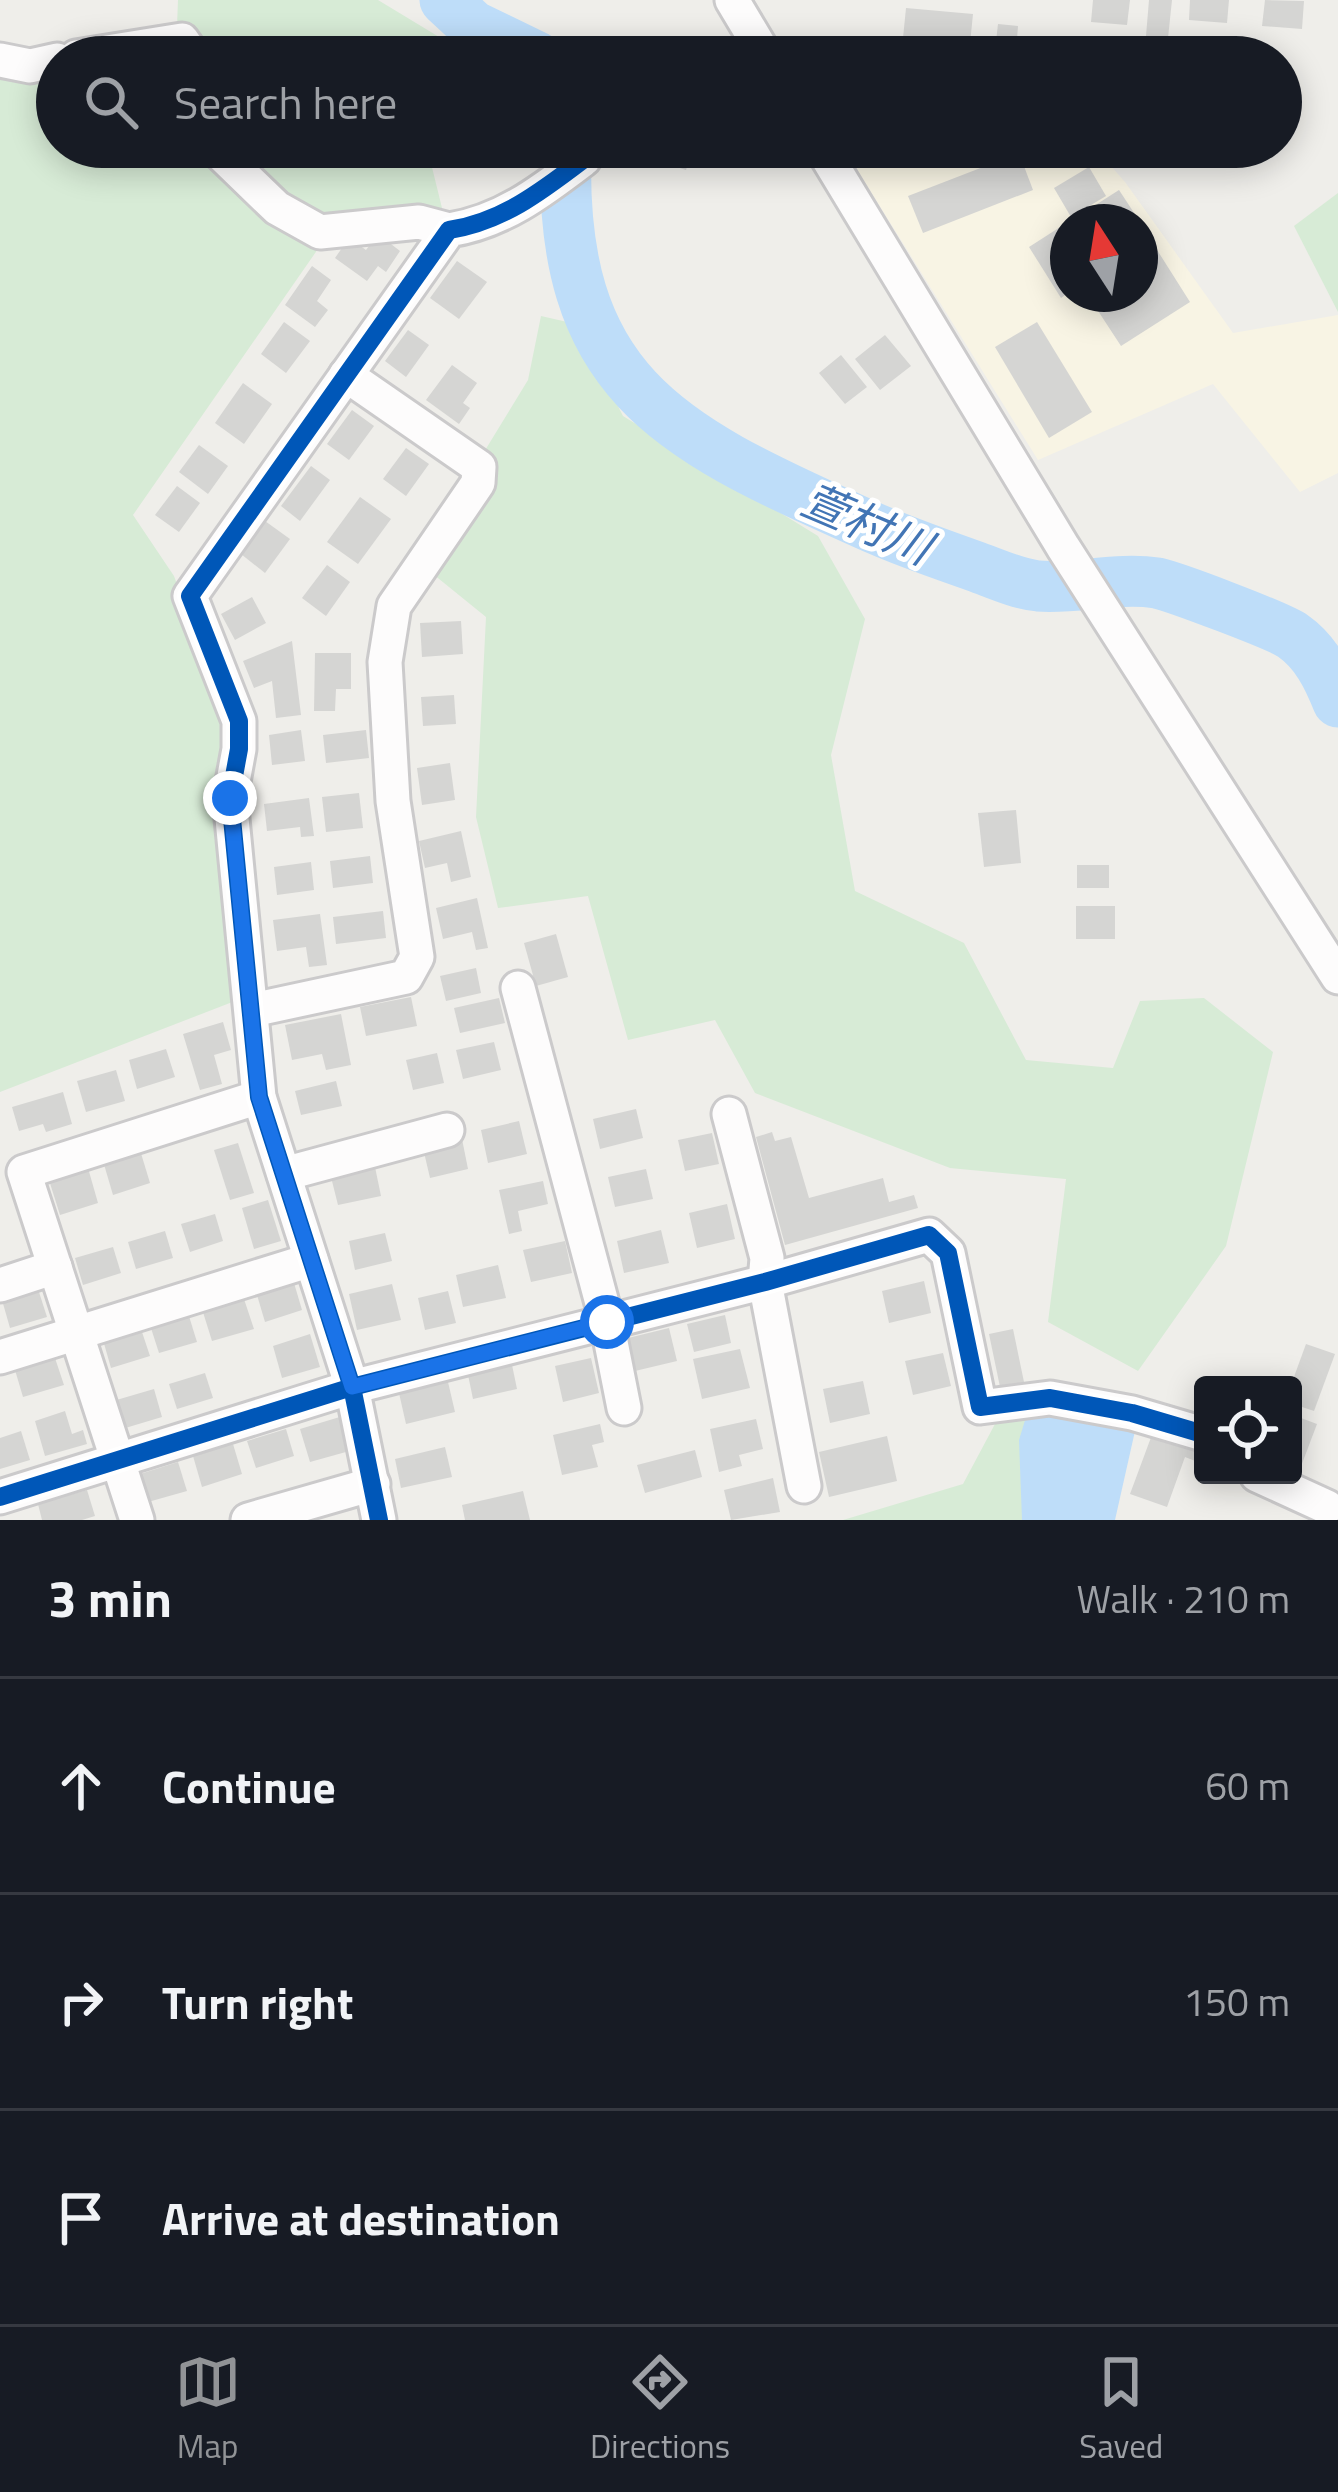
<!DOCTYPE html>
<meta charset="utf-8">
<style>
body{margin:0;font-family:"Titillium Web","Noto Sans JP",sans-serif;background:#242831;color:#f1f3f6}
.controls{position:absolute;right:36px;bottom:36px;display:grid;overflow:hidden;border-radius:12px;box-shadow:0 6px 30px #0003}
.controls button{width:108px;height:108px;display:grid;place-items:center;padding:0;border:0;border-bottom:3px solid #363941;background:#171b24;color:#f1f3f6;font:60px sans-serif}
.compass{position:absolute;left:1050px;top:204px;width:108px;height:108px;border-radius:50%;background:#171b24;box-shadow:0 6px 30px #0003;rotate:348deg}
.stop{position:absolute;width:36px;height:36px;margin:-27px;border:9px solid #1a73e8;border-radius:50%;background:#fff}
.stop.end{background:#1a73e8;border-color:#fff;box-shadow:0 3px 12px #0008}
.list{margin:0;padding:0;list-style:none}
h2{display:flex;justify-content:space-between;align-items:center;height:156px;margin:0;padding:0 48px;font-size:51px}
h2 small{font-size:39px;font-weight:400;color:#9ea1a6}
.list li{display:grid;grid-template-columns:78px 1fr auto;gap:36px;align-items:center;box-sizing:border-box;height:216px;padding:0 48px;border-top:3px solid #363941}
.list b{display:block;font-size:45px;white-space:nowrap}
.list em{font-size:39px;font-style:normal;color:#9ea1a6}
.icon{flex:none;width:66px;height:66px;fill:none;stroke:currentColor;stroke-width:2;stroke-linecap:round;stroke-linejoin:round}
.map{position:relative;flex:none;width:1338px;height:1520px;overflow:hidden}
.search{position:absolute;background:#171b24;box-shadow:0 6px 30px #0003;left:36px;right:36px;top:36px;height:132px;display:flex;align-items:center;gap:30px;box-sizing:border-box;padding:0 42px;border-radius:66px;color:#9ea1a6;font-size:45px}
.sheet{height:804px;background:#171b24}
nav{display:flex;justify-content:space-around;align-items:center;box-sizing:border-box;height:168px;border-top:3px solid #363941;background:#171b24;font-size:33px;color:#9ea1a6}
nav a{display:grid;justify-items:center;gap:6px}
nav .on{color:#919396}
.map>svg:first-child{display:block}
</style>
<div class="map">
<svg width="1338" height="1520" viewBox="0 0 1338 1520">
<rect width="100%" height="100%" fill="#efeeea"/>
<!-- commercial -->
<path fill="#f8f4e4" fill-rule="evenodd" d="M843,147H1094L1125,182L1233,333L1338,315V473L1300,492L1213,384L1038,460ZM1068,222H1140V294H1068Z"/>
<!-- green -->
<g fill="#d7ebd6">
<path d="M178,0H378L454,46L449,57H151L176,52Z"/>
<path d="M0,73L57,75V147H427L442,208L336,223L133,515L174,576L227,720L215,786L235,1001L0,1092Z"/>
<path d="M1338,193V312L1294,226Z"/>
<path d="M541,316L576,324L623,416L818,536L865,619L831,755L855,891L964,943L1026,1060L1113,1068L1140,1001L1204,998L1273,1052L1226,1246L1138,1371L1048,1322L1066,1179L950,1168L755,1093L715,1020L628,1040L588,896L498,908L476,817L486,617L428,570L484,452L528,380Z"/>
<path d="M1056,1406L1034,1520H843L963,1484L995,1424Z"/>
</g>
<!-- water -->
<path fill="#beddf9" d="M1070,1413L1135,1431L1115,1520H1022L1019,1440L1026,1417Z"/>
<g fill="none" stroke-linecap="round" stroke-linejoin="round">
<!-- river -->
<g stroke="#beddf9" stroke-width="51">
<path d="M445,0L473,26L537,57"/>
<path d="M566,147C558,381 666,435 858,521C897,539 937,553 977,567C996,574 1018,584 1038,586C1077,589 1117,577 1157,583C1175,587 1279,626 1293,636C1316,652 1328,677 1338,702"/>
</g>
</g>
<!-- building -->
<g fill="#d5d5d3">
<path d="M1093,0H1130L1127,25L1091,22Z"/>
<path d="M1149,0H1172L1168,38L1146,36Z"/>
<path d="M1190,0H1229L1227,23L1189,20Z"/>
<path d="M1265,0L1304,1L1302,29L1262,26Z"/>
<path d="M906,8L973,14L970,44L903,38Z"/>
<path d="M998,24L1018,26L1016,52L995,50Z"/>
<path d="M1177,40L1216,44L1214,57H1175Z"/>
<path d="M615,147H693L686,170Z"/>
<path d="M1019,153L1033,190L923,233L908,196Z"/>
<path d="M1089,167L1106,196L1071,217L1054,188Z"/>
<path d="M1119,190L1140,222H1069Z"/>
<path d="M1068,222V293L1061,298L1029,247Z"/>
<path d="M1140,223L1190,302L1121,346L1087,294H1140Z"/>
<path d="M378,234L400,251L386,272L378,266L367,281L335,258L349,238L366,250Z"/>
<path d="M457,261L487,282L459,319L430,298Z"/>
<path d="M312,266L331,280L317,301L328,310L315,327L285,305Z"/>
<path d="M284,322L310,341L286,373L261,354Z"/>
<path d="M1037,322L1092,412L1049,438L995,347Z"/>
<path d="M408,330L429,345L406,377L385,361Z"/>
<path d="M885,335L911,366L880,390L855,359Z"/>
<path d="M841,355L867,387L845,404L819,373Z"/>
<path d="M452,365L477,383L463,403L470,408L459,424L426,400Z"/>
<path d="M243,383L272,404L244,444L215,423Z"/>
<path d="M352,410L374,426L349,460L327,444Z"/>
<path d="M199,445L228,466L208,494L179,472Z"/>
<path d="M406,448L429,464L406,496L383,479Z"/>
<path d="M311,466L330,480L300,521L281,506Z"/>
<path d="M177,486L200,503L179,532L155,515Z"/>
<path d="M360,497L391,519L358,564L327,542Z"/>
<path d="M265,521L290,539L265,573L241,554Z"/>
<path d="M327,565L350,582L326,616L302,598Z"/>
<path d="M252,597L266,623L235,640L221,614Z"/>
<path d="M461,621L463,654L422,657L420,623Z"/>
<path d="M292,641L301,715L276,718L272,681L254,688L243,661Z"/>
<path d="M315,653H351V689H336L335,711H314Z"/>
<path d="M454,695L456,724L423,726L421,697Z"/>
<path d="M301,730L305,761L272,765L269,735Z"/>
<path d="M366,730L369,758L326,763L323,735Z"/>
<path d="M450,763L455,800L422,805L417,768Z"/>
<path d="M359,793L363,828L326,832L322,797Z"/>
<path d="M309,798L314,836L301,837L300,827L267,831L264,804Z"/>
<path d="M1016,810L1021,863L984,867L978,813Z"/>
<path d="M461,831L471,877L451,882L447,863L425,868L419,841Z"/>
<path d="M370,856L373,883L333,888L330,861Z"/>
<path d="M311,862L314,890L277,895L274,867Z"/>
<rect x="1077" y="865" width="32" height="23"/>
<path d="M477,898L488,948L476,950L472,932L443,939L436,908Z"/>
<rect x="1076" y="906" width="39" height="33"/>
<path d="M383,911L386,938L336,944L333,917Z"/>
<path d="M320,914L327,965L309,967L306,947L277,951L273,920Z"/>
<path d="M556,934L568,977L536,986L524,943Z"/>
<path d="M476,968L481,993L446,1001L440,976Z"/>
<path d="M411,997L417,1026L366,1036L360,1007Z"/>
<path d="M499,998L505,1023L460,1033L454,1008Z"/>
<path d="M341,1014L351,1065L326,1070L322,1054L292,1060L285,1025Z"/>
<path d="M223,1022L231,1050L214,1055L222,1084L200,1090L183,1034Z"/>
<path d="M494,1042L501,1070L463,1079L456,1050Z"/>
<path d="M166,1049L175,1077L137,1089L129,1060Z"/>
<path d="M437,1053L444,1083L413,1090L406,1060Z"/>
<path d="M116,1070L125,1101L86,1112L77,1081Z"/>
<path d="M336,1081L342,1106L301,1115L295,1091Z"/>
<path d="M63,1092L72,1124L46,1132L43,1124L19,1131L12,1107Z"/>
<path d="M636,1109L643,1138L600,1149L593,1119Z"/>
<path d="M519,1121L527,1154L488,1163L481,1130Z"/>
<path d="M772,1132L775,1141L791,1137L809,1198L883,1178L889,1202L914,1195L918,1208L785,1245L756,1137Z"/>
<path d="M712,1133L719,1164L685,1171L678,1140Z"/>
<path d="M462,1139L468,1169L430,1178L423,1148Z"/>
<path d="M238,1143L254,1193L230,1200L214,1150Z"/>
<path d="M140,1150L150,1183L113,1195L103,1161Z"/>
<path d="M375,1167L381,1196L338,1205L331,1177Z"/>
<path d="M88,1168L98,1203L60,1215L49,1180Z"/>
<path d="M646,1169L653,1199L615,1207L608,1177Z"/>
<path d="M543,1181L548,1204L518,1211L522,1231L509,1234L499,1190Z"/>
<path d="M268,1200L281,1241L254,1249L242,1208Z"/>
<path d="M727,1204L735,1239L697,1248L689,1213Z"/>
<path d="M215,1214L223,1241L190,1252L181,1224Z"/>
<path d="M661,1230L669,1263L624,1273L617,1241Z"/>
<path d="M165,1231L173,1258L136,1269L128,1242Z"/>
<path d="M385,1233L392,1261L355,1270L349,1241Z"/>
<path d="M565,1241L572,1273L531,1282L523,1250Z"/>
<path d="M113,1247L121,1273L83,1285L75,1258Z"/>
<path d="M498,1265L506,1298L463,1307L456,1275Z"/>
<path d="M924,1281L931,1313L889,1323L882,1291Z"/>
<path d="M294,1283L302,1310L265,1322L257,1295Z"/>
<path d="M392,1284L401,1320L357,1330L349,1294Z"/>
<path d="M38,1289L47,1317L10,1328L2,1300Z"/>
<path d="M448,1291L456,1323L425,1330L418,1298Z"/>
<path d="M243,1296L254,1329L212,1341L202,1309Z"/>
<path d="M188,1313L197,1342L159,1353L150,1325Z"/>
<path d="M725,1315L731,1343L694,1352L687,1324Z"/>
<path d="M669,1328L677,1361L635,1371L628,1338Z"/>
<path d="M141,1329L150,1356L111,1368L103,1340Z"/>
<path d="M1013,1329L1024,1382L1000,1387L989,1334Z"/>
<path d="M310,1334L320,1367L282,1378L273,1346Z"/>
<path d="M1306,1344L1335,1354L1314,1411L1293,1404L1291,1385Z"/>
<path d="M740,1349L750,1388L702,1399L693,1359Z"/>
<path d="M943,1353L951,1386L913,1395L905,1361Z"/>
<path d="M55,1358L64,1385L23,1397L15,1370Z"/>
<path d="M591,1358L599,1393L563,1402L555,1366Z"/>
<path d="M511,1360L517,1389L473,1399L467,1370Z"/>
<path d="M205,1373L213,1398L177,1409L169,1384Z"/>
<path d="M863,1381L870,1414L830,1423L823,1389Z"/>
<path d="M448,1382L455,1412L406,1424L399,1393Z"/>
<path d="M154,1389L162,1417L122,1429L113,1401Z"/>
<path d="M65,1411L72,1434L83,1430L87,1444L45,1456L35,1421Z"/>
<path d="M1293,1415L1317,1424L1300,1469L1293,1467Z"/>
<path d="M343,1416L353,1450L310,1462L300,1429Z"/>
<path d="M756,1419L763,1449L739,1455L742,1466L719,1472L710,1429Z"/>
<path d="M600,1424L604,1442L592,1445L598,1467L562,1475L553,1435Z"/>
<path d="M286,1429L294,1456L256,1468L247,1441Z"/>
<path d="M21,1431L30,1460L0,1469V1438Z"/>
<path d="M1153,1432L1203,1451V1464L1185,1457L1167,1507L1130,1494Z"/>
<path d="M887,1436L897,1481L829,1497L819,1452Z"/>
<path d="M233,1444L242,1474L202,1487L193,1456Z"/>
<path d="M445,1447L452,1477L401,1488L395,1459Z"/>
<path d="M695,1450L702,1477L645,1493L637,1465Z"/>
<path d="M178,1462L187,1491L148,1502L140,1474Z"/>
<path d="M773,1478L780,1512L731,1520L724,1490Z"/>
<path d="M87,1490L95,1516L82,1520H42L38,1504Z"/>
<path d="M523,1491L530,1520H465L462,1505Z"/>
</g>
<g fill="none" stroke-linecap="round" stroke-linejoin="round">
<defs>
<g id="minor">
<path d="M732,0L766,57"/>
<path d="M76,57L182,40L194,57"/>
<path d="M0,60L30,66L57,60"/>
<path d="M219,147L220,153L277,208L320,232L419,222L449,230"/>
<path d="M821,147L1063,547L1338,977"/>
<path d="M518,988L607,1322L624,1408"/>
<path d="M252,1010L406,977L417,957L393,801L385,662L394,606L478,483L479,467L346,375"/>
<path d="M729,1114L767,1258L765,1282L804,1486"/>
<path d="M284,1174L447,1130"/>
<path d="M0,1285L55,1267"/>
<path d="M0,1357L311,1260"/>
<path d="M1257,1475L1327,1507"/>
<path d="M0,1497L352,1387L765,1282L929,1235L948,1253L980,1407L1050,1398L1132,1413L1203,1434"/>
<path d="M137,1520L24,1172L259,1097"/>
<path d="M248,1520L373,1484"/>
<path d="M379,1520L352,1387L259,1097L230,798L239,749V721L190,596L449,230C502,222 542,191 584,159L585,147"/>
</g>
</defs>
<!-- minor casing -->
<use href="#minor" stroke="#cbcacb" stroke-width="39"/>
<!-- minor -->
<use href="#minor" stroke="#fdfcfc" stroke-width="33"/>
<defs>
<g id="cycleway">
<path d="M0,1497L352,1387L765,1282L929,1235L948,1253L980,1407L1050,1398L1132,1413L1203,1434"/>
<path d="M379,1520L352,1387L259,1097L230,798L239,749V721L190,596L449,230C502,222 542,191 584,159L585,147"/>
</g>
</defs>
<!-- cycleway casing -->
<use href="#cycleway" stroke="#fff" stroke-width="26"/>
<!-- cycleway -->
<use href="#cycleway" stroke="#0057b8" stroke-width="18"/>
</g>
<g fill="none" stroke-linecap="round" stroke-linejoin="round">
<!-- route -->
<path stroke="#1a73e8" stroke-width="15" d="M230,798L259,1097L352,1387L607,1322"/>
</g>
<g text-anchor="middle" dominant-baseline="central" stroke-width="10" stroke-linejoin="round" paint-order="stroke">
<!-- water labels -->
<g font-size="45" font-style="italic" fill="#4275b5" stroke="#fff">
<text transform="translate(867 523) rotate(23)">萱村川</text>
</g>
</g>
</svg>
<div class="controls">
<button><svg class="icon" aria-label="locate" viewBox="0 0 24 24"><circle cx="12" cy="12" r="6"/><path d="M12 2v4M12 18v4M2 12h4M18 12h4"/></svg></button>
</div>
<svg class="compass" viewBox="-18 -18 36 36"><path d="M0-13l5 13h-10z" fill="#e53935"/><path d="M0 13l5-13h-10z" fill="#9ea1a6"/></svg>
<div class="stop" style="left:607px;top:1322px"></div>
<div class="stop end" style="left:230px;top:798px"></div>
<div class="search"><svg class="icon" aria-label="search" viewBox="0 0 24 24"><circle cx="10" cy="10" r="6"/><path d="M15 15l6 6"/></svg>Search here</div>
</div>
<section class="sheet">
<h2>3 min<small>Walk · 210 m</small></h2>
<ul class="list">
<li><svg class="icon" aria-label="ahead" viewBox="0 0 24 24"><path d="M12 20V5M6 11l6-6 6 6"/></svg><div><b>Continue</b></div><em>60 m</em></li>
<li><svg class="icon" aria-label="right" viewBox="0 0 24 24"><path d="M7 20v-9h11M14 6l5 5-5 5"/></svg><div><b>Turn right</b></div><em>150 m</em></li>
<li><svg class="icon" aria-label="arrive" viewBox="0 0 24 24"><path d="M6 21V4h12l-3 4 3 4H6"/></svg><div><b>Arrive at destination</b></div></li>
</ul>
</section>
<nav>
<a class="on"><svg class="icon" aria-label="map" viewBox="0 0 24 24"><path d="M3 6l6-2 6 2 6-2v14l-6 2-6-2-6 2zM9 4v14M15 6v14"/></svg>Map</a>
<a><svg class="icon" aria-label="directions" viewBox="0 0 24 24"><path d="M12 3l9 9-9 9-9-9zM9 14v-3h6M13 9l2 2-2 2"/></svg>Directions</a>
<a><svg class="icon" aria-label="saved" viewBox="0 0 24 24"><path d="M7 4h10v16l-5-4-5 4z"/></svg>Saved</a>
</nav>
